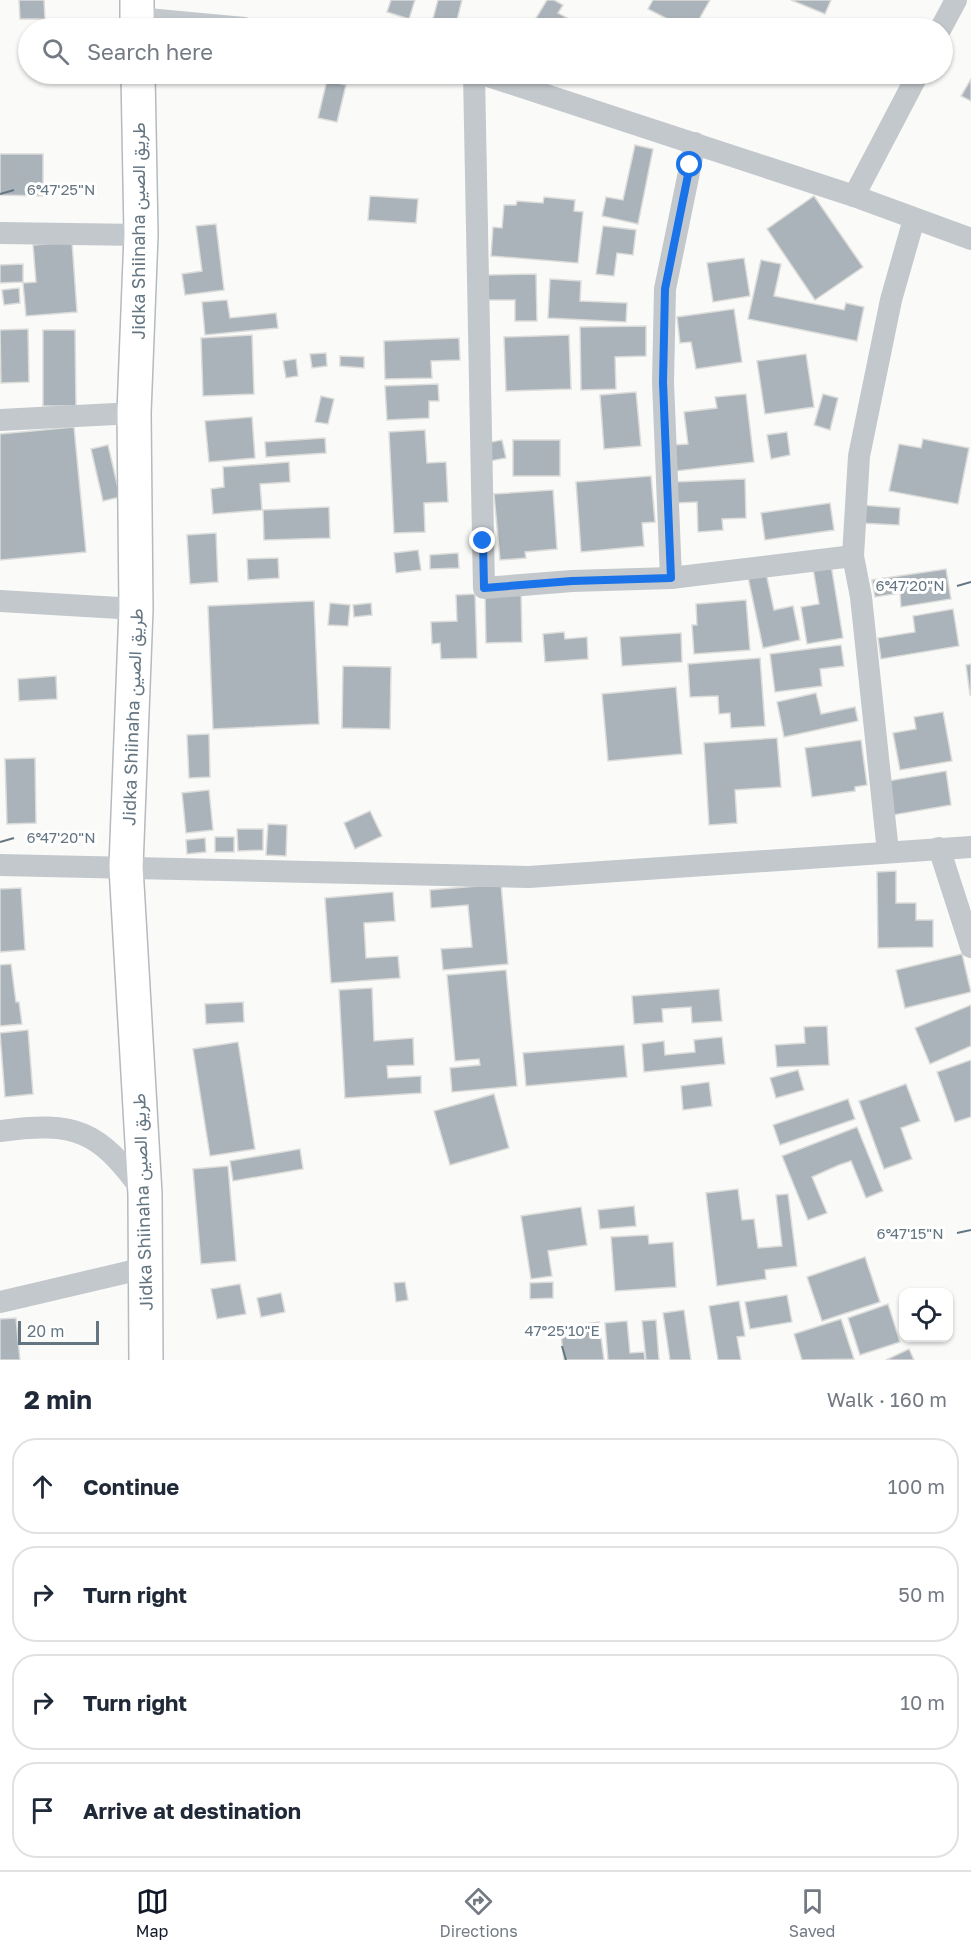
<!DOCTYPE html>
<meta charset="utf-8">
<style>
body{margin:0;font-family:"Golos Text",Vazirmatn,sans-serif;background:#f6f6f7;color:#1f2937}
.controls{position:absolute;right:18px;bottom:18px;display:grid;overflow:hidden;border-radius:12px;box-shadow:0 2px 4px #0004}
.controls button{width:54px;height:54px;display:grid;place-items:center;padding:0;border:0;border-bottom:2px solid #e0e1e3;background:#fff;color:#1f2937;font:30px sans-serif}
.scale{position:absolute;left:18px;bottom:15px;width:81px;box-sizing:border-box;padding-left:6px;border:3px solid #657683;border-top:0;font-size:16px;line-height:21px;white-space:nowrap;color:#657683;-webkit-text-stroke:4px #fff;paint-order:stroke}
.stop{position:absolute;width:18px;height:18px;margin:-14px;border:4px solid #1a73e8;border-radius:50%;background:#fff}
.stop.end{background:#1a73e8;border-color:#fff;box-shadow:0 2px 6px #0008}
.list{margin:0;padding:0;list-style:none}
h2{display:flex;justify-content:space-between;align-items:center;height:78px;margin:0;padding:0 24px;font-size:26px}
h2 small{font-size:20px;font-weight:400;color:#747a83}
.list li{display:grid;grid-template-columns:39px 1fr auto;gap:18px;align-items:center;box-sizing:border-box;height:96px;margin:0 12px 12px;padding:0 12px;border:2px solid #e0e1e3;border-radius:24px}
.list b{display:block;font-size:22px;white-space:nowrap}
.list em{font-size:20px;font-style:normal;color:#747a83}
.icon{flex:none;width:33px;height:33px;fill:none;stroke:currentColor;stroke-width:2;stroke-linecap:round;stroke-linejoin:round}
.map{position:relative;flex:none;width:971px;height:1360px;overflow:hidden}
.search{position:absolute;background:#fff;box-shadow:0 2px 4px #0004;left:18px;right:18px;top:18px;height:66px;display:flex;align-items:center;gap:15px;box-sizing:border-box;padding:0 21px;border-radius:33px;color:#747a83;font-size:22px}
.sheet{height:510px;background:#fff}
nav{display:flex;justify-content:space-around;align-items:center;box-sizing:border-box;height:84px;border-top:2px solid #e0e1e3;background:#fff;font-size:16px;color:#747a83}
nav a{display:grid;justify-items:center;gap:3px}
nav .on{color:#111827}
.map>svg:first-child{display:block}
</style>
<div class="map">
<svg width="971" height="1360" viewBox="0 0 971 1360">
<rect width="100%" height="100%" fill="#fafaf8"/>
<!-- building -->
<g fill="#aab3b9" stroke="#dcdcda" stroke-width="1.5">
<path d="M19,0H44L45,19H20Z"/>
<path d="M391,0H415L409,19L387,12Z"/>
<path d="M438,0H462L455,28L432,22Z"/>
<path d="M547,0H554L563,5L558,13L585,28H530Z"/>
<path d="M653,0H710L694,28H685L648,9Z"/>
<path d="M791,0H831L825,14Z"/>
<path d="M631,74H655L650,83Z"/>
<path d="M971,79V101L961,96Z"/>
<path d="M327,80L346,85L337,122L318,118Z"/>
<path d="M635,145L653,149L638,224L602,216L606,197L623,200Z"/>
<path d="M0,154H43V196L0,195Z"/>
<path d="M370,196L418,199L416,223L368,220Z"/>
<path d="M814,196L863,267L815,300L767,229Z"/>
<path d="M544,197L575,200L574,211L583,212L578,263L491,256L493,227L502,228L504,205H516L517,201L543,203Z"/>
<path d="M216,224L224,290L185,295L182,274L202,271L196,226Z"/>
<path d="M603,226L636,230L633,255L617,253L614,276L596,274Z"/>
<path d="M72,242L77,312L26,316L23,283L36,282L33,245Z"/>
<path d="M744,258L750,296L713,302L707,263Z"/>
<path d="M761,260L781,264L774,296L844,310L846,303L864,307L857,341L748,319Z"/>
<path d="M23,264V282L0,283V265Z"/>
<path d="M536,274L537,321H515V300H488V275Z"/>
<path d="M550,279L581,281L580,301L627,303L626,322L548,318Z"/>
<path d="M19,288L20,303L4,305L2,290Z"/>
<path d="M227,300L230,318L276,313L278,328L205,335L202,302Z"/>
<path d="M734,309L742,362L696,369L691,342L680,343L677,317Z"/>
<path d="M646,326V356L615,357L616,389L581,390L580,327Z"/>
<path d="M28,329L29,382L1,383L0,330Z"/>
<path d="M43,330H75L76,406H43Z"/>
<path d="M252,335L254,394L203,396L201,338Z"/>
<path d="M569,335L571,389L506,391L504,337Z"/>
<path d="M459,338L460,360L431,361L432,378L385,379L384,341Z"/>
<path d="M326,353L327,366L312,368L310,354Z"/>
<path d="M806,354L814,407L765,414L757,361Z"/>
<path d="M340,356L364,357V368L340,366Z"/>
<path d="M296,359L298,376L286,378L283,361Z"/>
<path d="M438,384L439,401H429V418L387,420L385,386Z"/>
<path d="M636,392L641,446L604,449L600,395Z"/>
<path d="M746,394L754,462L676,471L674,445L688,444L684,412L717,408L715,397Z"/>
<path d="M823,394L838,398L830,430L814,425Z"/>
<path d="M321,396L334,399L328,424L315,422Z"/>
<path d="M252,417L255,458L209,462L205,421Z"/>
<path d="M74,427L86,552L0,560V434Z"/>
<path d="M425,430L427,463L446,462L448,502L424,503L425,532L394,533L389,432Z"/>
<path d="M787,432L790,455L771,459L767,435Z"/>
<path d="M325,438L326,453L266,457L265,442Z"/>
<path d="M923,439L969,448L958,504L889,491L899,444L921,448Z"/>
<path d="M502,440L506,458L490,461L486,443Z"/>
<rect x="513" y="440" width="47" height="36"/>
<path d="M108,445L120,497L103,501L91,449Z"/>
<path d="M289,462L290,482L260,484L262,510L213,514L211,489L224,487L223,467Z"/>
<path d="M651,476L655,522L642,523L644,546L581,552L576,482Z"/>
<path d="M745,479L746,518L722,519L723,530L698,532L697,502L675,503L674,482Z"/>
<path d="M553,490L557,549L525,552L526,558L500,560L494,494Z"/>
<path d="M830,503L834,530L765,540L761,513Z"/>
<path d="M861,505L900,508L899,525L859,523Z"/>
<path d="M329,507L330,538L264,540L263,510Z"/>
<path d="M216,533L218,582L190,584L187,535Z"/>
<path d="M418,550L421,570L396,573L394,553Z"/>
<path d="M458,553L459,568L430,569V555Z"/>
<path d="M278,558L279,578L248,580L247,559Z"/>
<path d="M831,565L843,638L807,644L801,607L819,604L813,568Z"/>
<path d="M946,569L951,599L901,607L900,593L875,597L872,580Z"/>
<path d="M766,573L774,610L793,606L800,640L763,648L748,577Z"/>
<path d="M521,591L522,642L486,643L485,592Z"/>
<path d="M475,594L477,658L441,659L440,643L432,644L431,622L457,621L456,595Z"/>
<path d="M746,600L750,650L694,654L692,625H697L696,604Z"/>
<path d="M314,601L319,724L213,729L208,606Z"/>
<path d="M330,603L350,605L348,626L328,625Z"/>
<path d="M371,603L372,615L354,617L353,605Z"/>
<path d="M953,609L959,646L881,659L878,638L915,632L913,616Z"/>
<path d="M564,632L565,639L587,637L588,659L545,662L543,634Z"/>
<path d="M681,633L682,662L622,666L620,637Z"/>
<path d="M841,645L844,666L820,669L822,686L775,692L770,654Z"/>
<path d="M760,658L765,726L731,728L730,713L719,714L718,696L690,697L688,664Z"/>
<path d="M971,664V695H970L966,665Z"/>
<path d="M343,666L391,667L390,729L342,728Z"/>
<path d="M56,676L57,699L19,701L18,679Z"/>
<path d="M676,687L682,754L608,761L602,694Z"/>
<path d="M816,693L821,714L855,707L858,721L784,737L777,702Z"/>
<path d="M943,712L952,761L900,770L893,733L916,729L914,717Z"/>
<path d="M209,734L210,777L189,778L187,735Z"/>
<path d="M777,738L781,787L735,790L737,823L709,825L704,743Z"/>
<path d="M861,740L867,785L855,787V791L812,797L805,748Z"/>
<path d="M35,758L36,823L7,824L5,759Z"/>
<path d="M946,771L951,805L893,815L888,781Z"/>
<path d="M209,790L213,830L186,833L182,793Z"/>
<path d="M370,811L382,836L355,849L344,823Z"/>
<path d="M268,824L287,825L286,856L266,855Z"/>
<path d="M237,829H263V850L238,851Z"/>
<rect x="215" y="837" width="19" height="15"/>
<path d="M205,838L206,852L187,854L186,840Z"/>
<path d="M896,871V903H916V920H933V947L878,948L877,872Z"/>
<path d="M501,884L508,964L443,970L441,949L472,947L468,905L431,908L430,890Z"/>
<path d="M21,888L25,950L0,952V889Z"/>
<path d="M393,892L395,921L364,923L366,958L398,956L400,978L331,983L325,898Z"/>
<path d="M962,954L971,992L905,1008L896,970Z"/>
<path d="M11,964L16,1002H19L22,1024L0,1026V965Z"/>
<path d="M506,970L517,1086L452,1092L450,1068L480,1065L479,1059L455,1061L447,975Z"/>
<path d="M372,988L374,1041L413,1038L414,1065L387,1066L388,1078L421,1076V1093L345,1098L339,990Z"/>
<path d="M719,989L722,1021L692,1023L691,1007L662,1009L663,1022L634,1024L632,996Z"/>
<path d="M243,1002L244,1022L206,1024L205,1004Z"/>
<path d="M971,1005V1046L930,1064L915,1028Z"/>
<path d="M827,1026L829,1065L777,1067L775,1045L805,1043L804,1027Z"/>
<path d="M28,1030L33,1094L5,1097L0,1033Z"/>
<path d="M722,1037L725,1064L644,1072L642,1044L664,1041L665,1055L695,1052L694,1040Z"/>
<path d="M238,1042L255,1149L210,1156L193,1049Z"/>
<path d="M624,1045L627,1077L526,1086L523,1053Z"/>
<path d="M971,1060V1117L955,1122L937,1072Z"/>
<path d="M798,1070L804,1090L776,1098L770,1078Z"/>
<path d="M709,1082L712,1106L683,1110L681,1086Z"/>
<path d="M906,1084L920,1121L901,1128L912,1159L884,1169L859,1101Z"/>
<path d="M494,1094L509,1148L450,1165L434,1111Z"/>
<path d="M848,1099L855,1119L780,1145L773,1125Z"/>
<path d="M857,1127L883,1191L866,1198L851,1161L839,1165L812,1177L827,1213L808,1220L782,1156Z"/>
<path d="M300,1149L303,1169L233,1181L230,1161Z"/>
<path d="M228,1166L236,1261L201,1264L193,1169Z"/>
<path d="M738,1189L742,1220L754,1219L758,1248L782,1246L776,1195L788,1194L797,1266L765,1270L766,1279L717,1286L706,1193Z"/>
<path d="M634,1206L636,1226L600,1229L598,1210Z"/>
<path d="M581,1207L587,1245L548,1251L552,1276L531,1279L521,1216Z"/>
<path d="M648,1235L649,1244L673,1242L676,1287L615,1291L611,1237Z"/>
<path d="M865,1257L880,1302L822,1321L807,1277Z"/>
<path d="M405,1282L408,1300L396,1302L394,1283Z"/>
<path d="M553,1282V1298L530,1299V1283Z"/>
<path d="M240,1284L246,1314L217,1319L211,1289Z"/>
<path d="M281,1293L285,1312L261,1317L257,1298Z"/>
<path d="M787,1295L792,1322L750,1329L745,1302Z"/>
<path d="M739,1301L745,1336L737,1337L741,1360H718L709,1306Z"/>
<path d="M888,1304L900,1342L860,1355L848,1318Z"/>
<path d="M684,1310L691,1360H670L663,1313Z"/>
<path d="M16,1318L20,1360H0V1319Z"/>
<path d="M841,1319L854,1359L802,1360L794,1334Z"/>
<path d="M656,1320L659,1360H646L642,1321Z"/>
<path d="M627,1321L630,1353L644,1352L645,1360H608L605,1323Z"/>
<path d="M599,1322L604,1360H564L560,1327Z"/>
<path d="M909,1349L914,1360H886Z"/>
</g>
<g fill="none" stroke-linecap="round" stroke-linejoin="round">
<defs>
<g id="primary">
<path d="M137,0V28"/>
<path d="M138,74L141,235L134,413L136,609L126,867L145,1194L146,1360"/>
</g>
</defs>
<!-- primary casing -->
<use href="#primary" stroke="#b5babe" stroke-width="36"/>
<!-- minor -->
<g stroke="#c3c8cc" stroke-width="22">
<path d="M137,18L244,28"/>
<path d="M941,28L956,0"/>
<path d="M474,74L484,588L572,581L671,578L853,556"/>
<path d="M482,74L854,196L971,239"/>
<path d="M854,196L918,74"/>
<path d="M0,233L141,235"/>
<path d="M0,420L134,413"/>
<path d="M671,578L663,382L665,289L695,143"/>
<path d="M0,601L136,609"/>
<path d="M939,848L971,947"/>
<path d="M888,852L861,597L853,556L859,456L891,300L914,219"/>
<path d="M0,865L529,877L971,847"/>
<path d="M0,1131C76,1121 99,1130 144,1193"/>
<path d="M0,1302L145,1268"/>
</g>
<!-- primary -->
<use href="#primary" stroke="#fff" stroke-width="33"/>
</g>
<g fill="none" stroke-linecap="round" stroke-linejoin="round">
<!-- route -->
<path stroke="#1a73e8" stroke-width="8" d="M483,541L484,588L572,581L671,578L663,382L665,289L690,165"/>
</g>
<!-- ticks -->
<path fill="none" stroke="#657683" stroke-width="2" d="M0,194L14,190M957,586L971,582M0,842L14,838M957,1233L971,1230M562,1346L566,1360"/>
<g text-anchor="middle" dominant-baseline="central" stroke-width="6" stroke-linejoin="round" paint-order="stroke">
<!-- street labels -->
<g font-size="18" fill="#657683" stroke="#fff">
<text transform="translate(138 231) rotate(-90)">Jidka Shiinaha طريق الصين</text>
<text transform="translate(132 717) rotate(-88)">Jidka Shiinaha طريق الصين</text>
<text transform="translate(142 1202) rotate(-92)">Jidka Shiinaha طريق الصين</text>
</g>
</g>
<g font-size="15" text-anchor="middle" fill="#657683" stroke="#fff" stroke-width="6" stroke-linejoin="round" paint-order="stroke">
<text x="61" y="195">6°47'25"N</text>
<text x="910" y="591">6°47'20"N</text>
<text x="61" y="843">6°47'20"N</text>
<text x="910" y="1239">6°47'15"N</text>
<text x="562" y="1336">47°25'10"E</text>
</g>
</svg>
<div class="controls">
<button><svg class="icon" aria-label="locate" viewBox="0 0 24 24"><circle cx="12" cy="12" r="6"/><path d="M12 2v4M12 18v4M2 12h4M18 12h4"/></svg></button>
</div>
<div class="scale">20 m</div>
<div class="stop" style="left:690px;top:165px"></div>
<div class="stop end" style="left:483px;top:541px"></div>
<div class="search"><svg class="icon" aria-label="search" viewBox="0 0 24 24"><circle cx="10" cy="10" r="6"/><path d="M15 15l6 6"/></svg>Search here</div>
</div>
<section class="sheet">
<h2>2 min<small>Walk · 160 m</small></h2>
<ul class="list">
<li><svg class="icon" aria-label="ahead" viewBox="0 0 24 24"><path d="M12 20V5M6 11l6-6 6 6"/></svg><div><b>Continue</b></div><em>100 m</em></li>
<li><svg class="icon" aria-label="right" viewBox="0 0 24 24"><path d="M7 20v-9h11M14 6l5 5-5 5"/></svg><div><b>Turn right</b></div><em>50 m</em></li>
<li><svg class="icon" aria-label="right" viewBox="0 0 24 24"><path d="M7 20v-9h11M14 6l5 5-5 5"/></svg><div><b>Turn right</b></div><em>10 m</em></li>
<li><svg class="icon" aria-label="arrive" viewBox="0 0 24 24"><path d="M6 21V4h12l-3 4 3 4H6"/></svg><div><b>Arrive at destination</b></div></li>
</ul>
</section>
<nav>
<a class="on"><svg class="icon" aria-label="map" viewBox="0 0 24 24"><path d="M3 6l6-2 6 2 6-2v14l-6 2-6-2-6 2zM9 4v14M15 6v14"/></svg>Map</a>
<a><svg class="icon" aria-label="directions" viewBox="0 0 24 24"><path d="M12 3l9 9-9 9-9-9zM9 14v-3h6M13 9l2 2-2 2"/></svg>Directions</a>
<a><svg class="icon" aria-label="saved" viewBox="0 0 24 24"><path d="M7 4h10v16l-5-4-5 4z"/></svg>Saved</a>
</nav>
